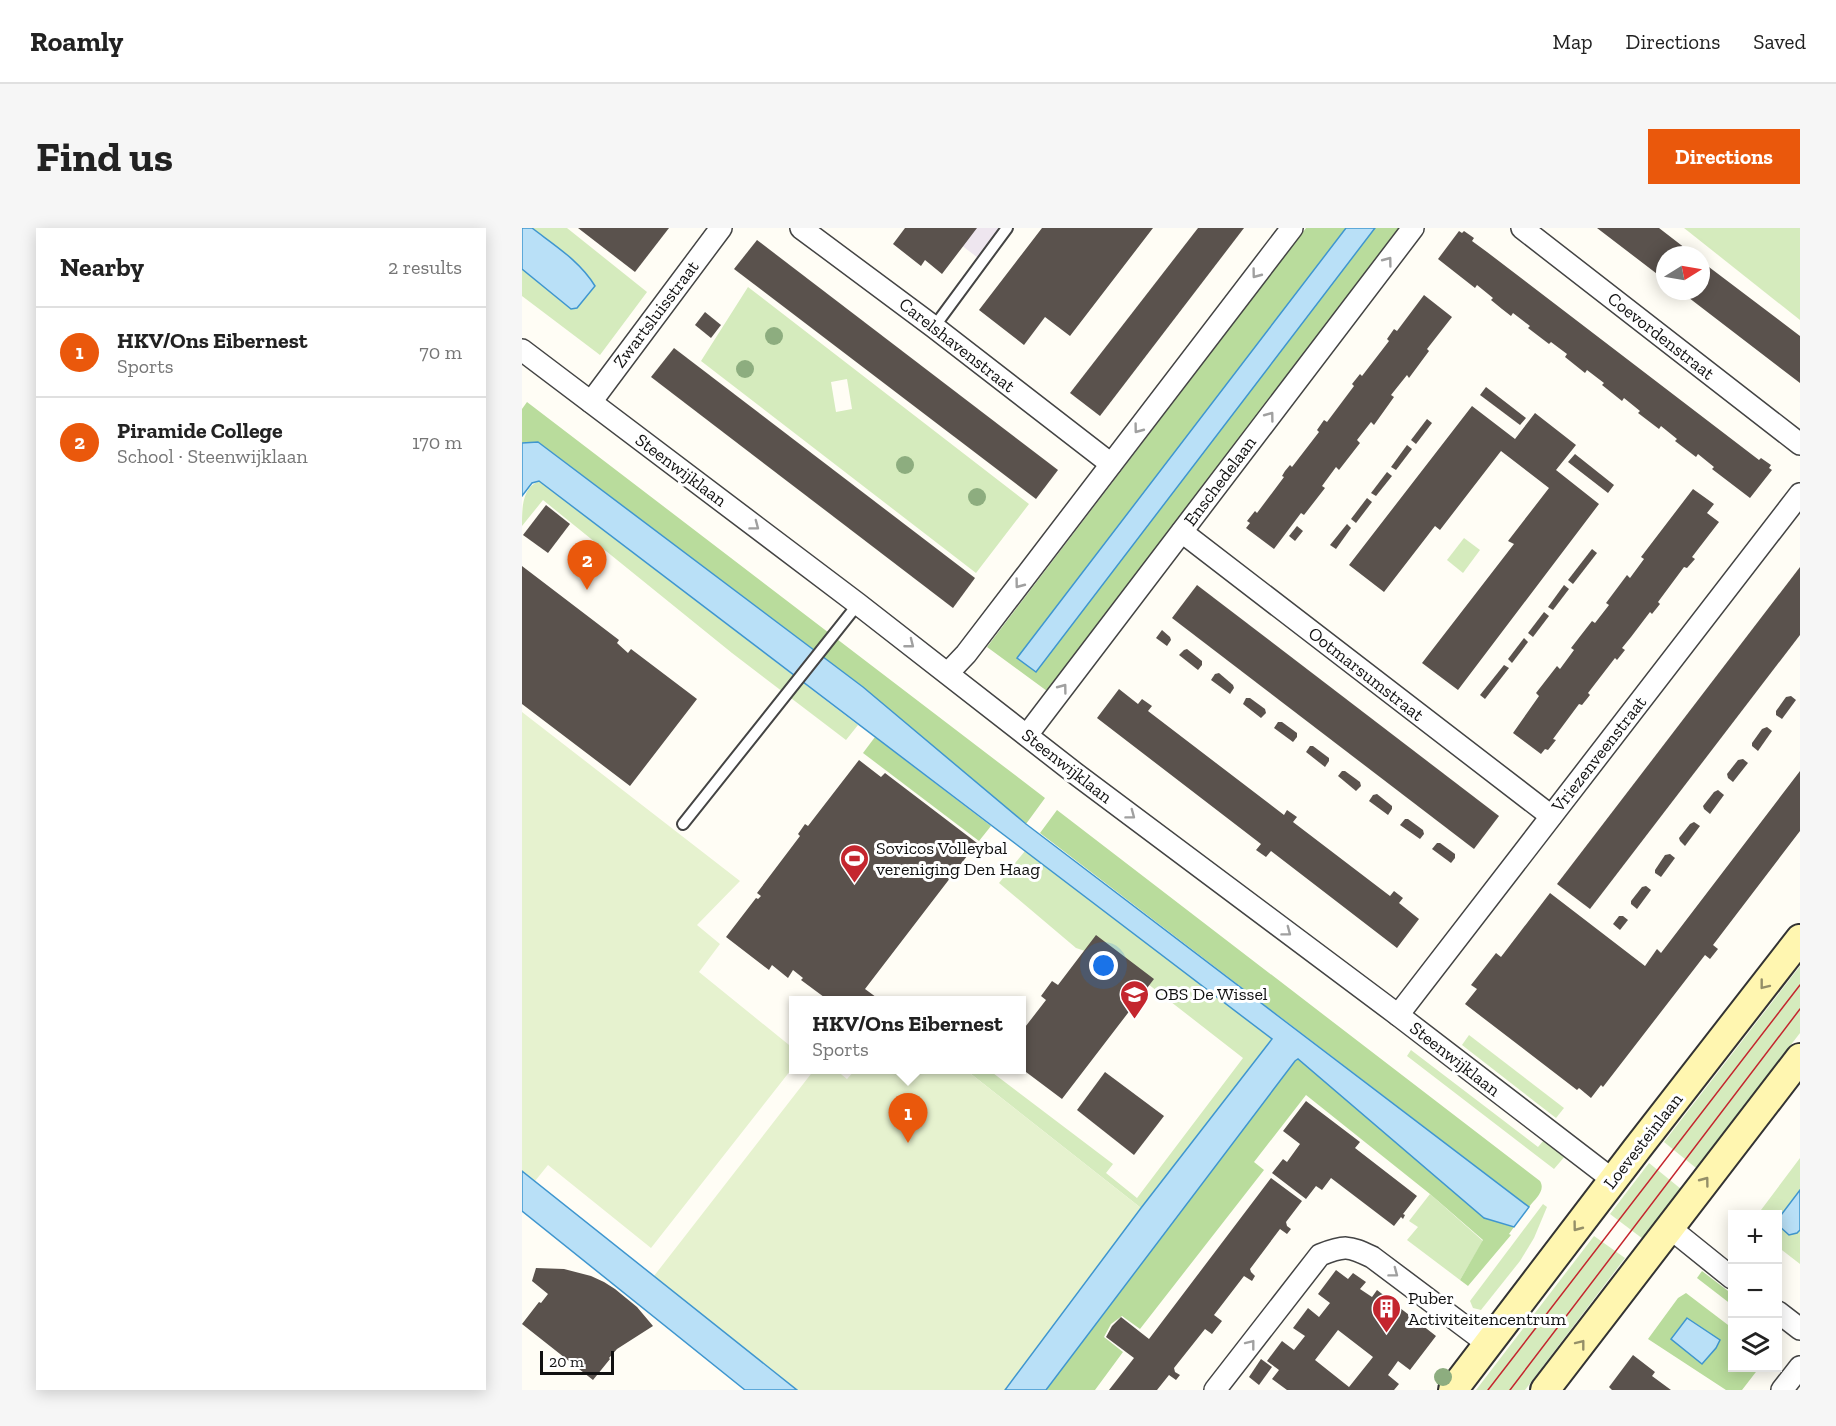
<!DOCTYPE html>
<meta charset="utf-8">
<style>
body{margin:0;font-family:"Zilla Slab",serif;background:#f6f6f6;color:#222}
.controls{position:absolute;right:18px;bottom:18px;display:grid;overflow:hidden;border-radius:0px;box-shadow:0 3px 15px #0003}
.controls button{width:54px;height:54px;display:grid;place-items:center;padding:0;border:0;border-bottom:2px solid #e0e0e0;background:#fff;color:#222;font:30px sans-serif}
.compass{position:absolute;left:1134px;top:18px;width:54px;height:54px;border-radius:50%;background:#fff;box-shadow:0 3px 15px #0003;rotate:79deg}
.scale{position:absolute;left:18px;bottom:15px;width:74px;box-sizing:border-box;padding-left:6px;border:3px solid #111;border-top:0;font-size:16px;line-height:21px;white-space:nowrap;color:#111;-webkit-text-stroke:4px #fff;paint-order:stroke}
.you{position:absolute;left:582px;top:738px;width:21px;height:21px;margin:-15px;border:4px solid #fff;border-radius:50%;background:#1a73e8;box-shadow:0 0 0 9px #1a73e833}
.badge{display:grid;place-items:center;width:39px;height:39px;border-radius:50%;background:#ea580c;color:#fff;font-size:20px;font-weight:700}
.pin{position:absolute;translate:-50% -50px;filter:drop-shadow(0 2px 3px #0008)}
.pin::after{content:'';position:absolute;top:32px;width:21px;height:18px;background:inherit;clip-path:polygon(0 0,100% 0,50% 100%)}
.popup{position:absolute;left:267px;top:768px;width:237px;height:78px;box-sizing:border-box;display:grid;place-content:center;border-radius:0px;background:#fff;filter:drop-shadow(0 2px 4px #0005);font-size:20px;white-space:nowrap;color:#767676}
.popup b{font-size:22px;color:#222}
.popup::after{content:'';position:absolute;left:50%;top:100%;margin-left:-12px;border:12px solid transparent;border-top-color:#fff}
.list{margin:0;padding:0;list-style:none}
h2{display:flex;justify-content:space-between;align-items:center;height:78px;margin:0;padding:0 24px;font-size:26px}
h2 small{font-size:20px;font-weight:400;color:#767676}
.list li{display:grid;grid-template-columns:39px 1fr auto;gap:18px;align-items:center;box-sizing:border-box;height:90px;padding:0 24px;border-top:2px solid #e0e0e0}
.list b{display:block;font-size:22px;white-space:nowrap}
.list p{margin:0;font-size:20px;white-space:nowrap;color:#767676}
.list em{font-size:20px;font-style:normal;color:#767676}
.icon{flex:none;width:33px;height:33px;fill:none;stroke:currentColor;stroke-width:2;stroke-linecap:round;stroke-linejoin:round}
.map{position:relative;flex:none;width:1278px;height:1162px;overflow:hidden;border-radius:0px}
header{display:flex;align-items:center;gap:36px;box-sizing:border-box;height:84px;padding:0 30px;background:#fff;border-bottom:2px solid #e0e0e0}
header strong{font-size:28px}
nav{display:flex;gap:33px;margin-inline-start:auto;font-size:21px}
.intro{display:flex;align-items:center;justify-content:space-between;box-sizing:border-box;height:144px;padding:0 36px}
h1{margin:0;font-size:42px}
.button{padding:15px 27px;border-radius:0px;background:#ea580c;color:#fff;font-size:21px;font-weight:700}
main{display:flex;gap:36px;padding:0 36px}
aside{flex:1;background:#fff;border-radius:0px;box-shadow:0 3px 15px #0003}
.map>svg:first-child{display:block}
</style>
<header>
<strong>Roamly</strong>
<nav><a>Map</a><a>Directions</a><a>Saved</a></nav>
</header>
<div class="intro"><h1>Find us</h1><a class="button">Directions</a></div>
<main>
<aside>
<h2>Nearby<small>2 results</small></h2>
<ul class="list">
<li><span class="badge">1</span><div><b>HKV/Ons Eibernest</b><p>Sports</p></div><em>70 m</em></li>
<li><span class="badge">2</span><div><b>Piramide College</b><p>School · Steenwijklaan</p></div><em>170 m</em></li>
</ul>
</aside>
<div class="map">
<svg width="1278" height="1162" viewBox="0 0 1278 1162">
<rect width="100%" height="100%" fill="#fffdf5"/>
<!-- industrial -->
<path fill="#eee6ef" d="M417,0H486L460,33Z"/>
<!-- green -->
<g fill="#d5ebbd" fill-rule="evenodd">
<path d="M10,0H45L125,64L78,127L0,68V41L49,81L55,80L73,58C60,33 31,17 10,0Z"/>
<path d="M1162,0H1278V92Z"/>
<path d="M226,59L507,276L454,345L179,133ZM325,151L330,181L314,184L309,154Z"/>
<path d="M17,253L336,497L324,512L210,425L21,272L0,298C0,280 0,260 17,253Z"/>
<path d="M942,310L958,322L941,345L925,332Z"/>
<path d="M503,623L750,811L619,980L444,842H467L591,936L584,945L615,970L721,830L599,735L554,720L477,655Z"/>
<path d="M1278,738V805L1174,940L1142,914Z"/>
<path d="M947,807L1042,880L1034,890L940,817Z"/>
<path d="M889,822L1016,919L1022,912L1044,927L1032,941L885,828Z"/>
<path d="M1278,930V962L1256,991V986H1236Z"/>
<path d="M1127,935L1159,961L1121,1011L1088,986Z"/>
<path d="M908,966L961,1013L938,1052L885,1012L896,999L887,993Z"/>
<path d="M1021,976L1025,979L1012,1010L998,1033L959,1082L951,1080L948,1073Z"/>
<path d="M1256,997L1267,1007L1275,1005L1278,1002V1036L1256,1019Z"/>
<path d="M1072,1008L1103,1030L1003,1162H954Z"/>
</g>
<!-- forest -->
<g fill="#b9dc9c">
<path d="M784,0H824L496,429L514,443L853,0H880L525,463L465,419Z"/>
<path d="M5,174L523,570L504,596L341,459L16,214L0,215V181Z"/>
<path d="M353,509L469,598L457,613L341,525Z"/>
<path d="M535,582L1018,953C1024,963 1013,971 1007,979L518,605Z"/>
<path d="M777,831L962,990L992,999L987,1006L989,1007L946,1058L938,1052L961,1012L908,966L784,867L732,934L742,942L618,1101L600,1088L589,1096L582,1109L601,1124L573,1162H524L773,833Z"/>
<path d="M1180,1043L1210,1066V1077L1175,1050Z"/>
<path d="M1164,1065L1210,1100V1140H1237L1220,1162H1204L1126,1111L1156,1070Z"/>
</g>
<!-- pitch -->
<g fill="#e6f2cf">
<path d="M0,484L218,653L175,697L198,716L177,744L272,821V838L129,1020L26,937L13,953L0,943Z"/>
<path d="M292,842H314L325,851L333,842H444L619,980L483,1162H275L132,1048Z"/>
</g>
<!-- water -->
<g fill="#b9e0f7" stroke="#3f96cf" stroke-width="1.5">
<path d="M0,0H10C32,17 58,33 73,58L55,80L49,81L0,41Z"/>
<path d="M824,0H853L514,444L495,430Z"/>
<path d="M16,214L341,459L504,596L1007,979L992,999L962,990L776,831L773,833L524,1162H483L619,980L750,811L17,253L10,255L0,268V215Z"/>
<path d="M0,943L275,1162H223L0,983Z"/>
<path d="M1278,962V1002L1275,1005L1267,1007L1256,997V991Z"/>
<path d="M1165,1090L1198,1112L1194,1120L1180,1136L1149,1111Z"/>
</g>
<!-- building -->
<g fill="#5a524d" fill-rule="evenodd">
<path d="M56,0H147L113,44Z"/>
<path d="M383,0H455L420,46L403,32L399,38L371,16Z"/>
<path d="M520,0H631L548,108L523,89L502,117L457,82Z"/>
<path d="M676,0H722L578,188L548,165Z"/>
<path d="M1075,0H1137L1172,27H1143V52Z"/>
<path d="M937,3L940,5L942,3L952,10L950,13L965,24L1237,232L1239,230L1249,237L1247,240L1250,242L1228,270L1190,241L1192,239L1176,226L1174,229L1153,213L1155,211L1139,198L1137,201L1116,185L1118,183L1102,170L1100,173L1080,157L1082,155L1065,142L1063,145L1043,129L1045,126L1029,114L1027,116L1006,100L1008,98L991,85L989,88L980,81L969,72L971,70L955,57L953,60L916,31Z"/>
<path d="M235,12L536,242L514,271L212,41Z"/>
<path d="M1179,33L1278,108V155L1158,63H1179Z"/>
<path d="M902,67L930,89L905,121L907,123L887,150L885,147L869,167L872,169L852,197L849,194L835,212L838,215L817,242L814,239L800,258L803,260L782,287L779,285L752,321L724,300L728,295L725,293L733,283L735,285L762,249L760,248L763,243L768,237L770,239L797,204L795,202L802,192L805,194L832,158L830,156L838,146L840,148L867,113L865,111L872,101L875,103Z"/>
<path d="M183,84L199,97L189,110L173,97Z"/>
<path d="M152,120L453,350L431,380L129,149Z"/>
<path d="M964,159L1004,190L998,197L958,167Z"/>
<path d="M950,178L993,211L1013,185L1054,217L1034,242L1077,276L936,462L900,435L992,316L986,313L1027,260L979,223L918,302L913,298L862,364L827,337Z"/>
<path d="M905,191L910,195L894,216L889,212Z"/>
<path d="M885,217L890,221L874,242L869,239Z"/>
<path d="M1053,226L1092,257L1086,265L1046,234Z"/>
<path d="M865,244L870,248L854,268L849,265Z"/>
<path d="M1171,261L1192,276L1185,285L1197,294L1170,329L1173,331L1165,340L1162,339L1136,374L1138,376L1130,386L1128,384L1109,409L1100,420L1103,422L1095,432L1093,430L1066,465L1068,467L1060,477L1057,476L1031,511L1034,512L1026,522L1023,521L1019,526L991,505L1017,468L1014,465L1035,438L1038,441L1052,422L1049,420L1070,393L1073,395L1087,377L1084,375L1105,347L1108,350L1122,331L1119,329Z"/>
<path d="M845,270L850,274L834,295L829,291Z"/>
<path d="M24,277L48,296L26,325L1,307Z"/>
<path d="M825,296L829,300L814,321L808,317Z"/>
<path d="M775,298L781,303L773,313L767,308Z"/>
<path d="M1070,321L1075,325L1051,356L1046,352Z"/>
<path d="M0,338L97,412L95,415L106,425L109,421L175,471L108,558L0,476Z"/>
<path d="M1278,339V407L1068,681L1035,656Z"/>
<path d="M675,357L977,588L952,621L650,390Z"/>
<path d="M1042,357L1047,361L1031,382L1026,379Z"/>
<path d="M1022,384L1027,388L1011,409L1006,405Z"/>
<path d="M640,402L648,409L649,412L645,418L634,410Z"/>
<path d="M1002,410L1006,414L990,435L986,431Z"/>
<path d="M665,421L680,433V437L676,442L657,427L662,422Z"/>
<path d="M982,437L987,440L963,471L958,467Z"/>
<path d="M697,445L711,457L712,460L708,466L689,452L693,446Z"/>
<path d="M597,461L616,476L620,471L630,478L626,483L762,587L765,582L775,589L771,594L868,668L872,663L881,670L877,675L897,691L875,720L749,623L744,629L734,622L739,616L575,490Z"/>
<path d="M1269,468L1274,472L1260,491L1254,487V483L1264,469Z"/>
<path d="M724,470H728L743,481L744,485L739,490L721,476Z"/>
<path d="M756,494H760L775,505V509L771,514L752,500Z"/>
<path d="M1245,499L1250,503L1236,523L1230,518V515L1240,501Z"/>
<path d="M788,518H791L807,530V533L803,539L784,524Z"/>
<path d="M1221,531L1226,535L1211,554L1206,550L1205,546L1216,532Z"/>
<path d="M337,532L359,549L363,545L455,615L343,761L358,772H306L279,752L281,750L271,742L266,750L250,737L247,742L204,709L234,670L236,671L239,668L235,665L278,608L276,606L283,596L286,598Z"/>
<path d="M820,543H823L838,554L839,558L834,563L816,548Z"/>
<path d="M1278,543V603L1191,717L1196,721L1188,731L1183,727L1081,859L1079,857L1069,870L1057,860L1055,862L943,776L955,761L949,757L974,725L979,729L1028,665L1123,738L1135,721L1139,725Z"/>
<path d="M1196,562L1202,567L1188,586L1182,581L1181,578L1192,564Z"/>
<path d="M855,566L870,578V581L866,587L847,573L851,567Z"/>
<path d="M883,591H886L901,602L902,606L898,611L878,597Z"/>
<path d="M1172,594L1178,598L1163,618L1158,613L1157,610L1168,596Z"/>
<path d="M915,615H918L933,626V630L929,635L910,621Z"/>
<path d="M1148,626L1153,630L1139,649L1133,645V642L1143,627Z"/>
<path d="M1124,658L1129,662L1115,681L1109,676V673L1120,659Z"/>
<path d="M1097,688H1101L1106,692L1098,702L1091,696Z"/>
<path d="M574,707L632,751L540,871L500,841V803L524,772L519,768L530,753L536,757Z"/>
<path d="M583,844L642,888L612,927L555,882Z"/>
<path d="M784,873L838,914L833,920L895,968L881,986L883,987L881,991L879,989L872,998L809,950L800,962L794,958L784,971L750,945L761,931L765,934L778,916L761,903Z"/>
<path d="M749,950L780,973L764,994L765,998L769,1001L765,1006L758,1001L728,1041L729,1044L733,1048L730,1053L722,1048L692,1087L700,1093L690,1106L683,1101L652,1140L653,1144L658,1147L654,1152L647,1147L635,1162H587L612,1130L584,1109L590,1098L599,1089L627,1111Z"/>
<path d="M14,1040L42,1041L69,1048L82,1054L93,1061L115,1079L131,1098L95,1121L87,1130L88,1131L71,1152L0,1096L17,1074L19,1075L26,1066L10,1053Z"/>
<path d="M814,1042L826,1051L831,1045L844,1054L838,1061L850,1069L855,1062L914,1108L888,1142L876,1133L866,1147L877,1156L872,1162H765L750,1151L757,1142L745,1133L760,1113L772,1122L783,1108L771,1100L786,1080L797,1089L808,1075L796,1066ZM816,1102L851,1129L827,1159L793,1132Z"/>
<path d="M1111,1127L1133,1144L1130,1148L1149,1162H1090L1087,1159Z"/>
<path d="M739,1131L750,1139L737,1157L727,1149Z"/>
</g>
<g fill="none" stroke-linecap="round" stroke-linejoin="round">
<defs>
<g id="service">
<path d="M412,99L485,0"/>
<path d="M161,596L336,376"/>
</g>
<g id="minor">
<path d="M279,0L412,99L589,236"/>
<path d="M1000,0L1278,216"/>
<path d="M0,122L336,376L554,546L876,787L1091,952"/>
<path d="M69,174L199,0"/>
<path d="M660,304L1029,588"/>
<path d="M426,445L444,426L770,0"/>
<path d="M505,507L891,0"/>
<path d="M876,787L1278,266"/>
<path d="M1148,1000L1210,1050"/>
<path d="M1256,1084L1278,1101"/>
<path d="M693,1162L798,1027C823,1017 826,1018 850,1029L966,1116"/>
<path d="M1260,1162L1278,1139"/>
</g>
<g id="secondary">
<path d="M931,1162L1114,922L1278,711"/>
<path d="M1023,1162L1278,830"/>
</g>
</defs>
<!-- service casing -->
<use href="#service" stroke="#444" stroke-width="14"/>
<!-- minor casing -->
<use href="#minor" stroke="#444" stroke-width="24"/>
<!-- secondary casing -->
<use href="#secondary" stroke="#333" stroke-width="32"/>
<!-- service -->
<use href="#service" stroke="#fff" stroke-width="10"/>
<!-- minor -->
<use href="#minor" stroke="#fff" stroke-width="21"/>
<!-- secondary -->
<use href="#secondary" stroke="#fff6b0" stroke-width="28"/>
<!-- tram -->
<g stroke="#c4262e" stroke-width="1.5">
<path d="M966,1162L1278,757"/>
<path d="M988,1162L1278,781"/>
</g>
</g>
<!-- trees -->
<g fill="#8dad7f">
<circle cx="252" cy="108" r="9"/>
<circle cx="223" cy="141" r="9"/>
<circle cx="383" cy="237" r="9"/>
<circle cx="455" cy="269" r="9"/>
<circle cx="921" cy="1149" r="9"/>
</g>
<!-- one-way arrows -->
<defs><path id="oneway-chevron" d="M-2-3.5L2.5 0L-2 3.5" fill="none" stroke-width="1.6" stroke-linecap="round" stroke-linejoin="round" transform="scale(1.5)"/></defs>
<g stroke="#a0a0a0">
<use href="#oneway-chevron" transform="translate(866 33) rotate(-53)"/>
<use href="#oneway-chevron" transform="translate(734 46) rotate(127)"/>
<use href="#oneway-chevron" transform="translate(748 188) rotate(-53)"/>
<use href="#oneway-chevron" transform="translate(616 201) rotate(127)"/>
<use href="#oneway-chevron" transform="translate(233 298) rotate(37)"/>
<use href="#oneway-chevron" transform="translate(497 356) rotate(127)"/>
<use href="#oneway-chevron" transform="translate(388 416) rotate(38)"/>
<use href="#oneway-chevron" transform="translate(541 460) rotate(-53)"/>
<use href="#oneway-chevron" transform="translate(609 587) rotate(37)"/>
<use href="#oneway-chevron" transform="translate(765 704) rotate(37)"/>
<use href="#oneway-chevron" transform="translate(872 1045) rotate(37)"/>
<use href="#oneway-chevron" transform="translate(729 1116) rotate(-52)"/>
</g>
<g stroke="#948f68">
<use href="#oneway-chevron" transform="translate(1242 757) rotate(128)"/>
<use href="#oneway-chevron" transform="translate(1183 953) rotate(-53)"/>
<use href="#oneway-chevron" transform="translate(1055 999) rotate(127)"/>
<use href="#oneway-chevron" transform="translate(1059 1116) rotate(-52)"/>
</g>
<!-- icons -->
<defs>
<symbol id="stadium-pin" viewBox="-11 -11 22 30"><path d="M0 17L-7.5 6A9.5 9.5 0 1 1 7.5 6Z" fill="#c4262e" stroke="#fff"/><path d="M0-5a6.5 5 0 1 0 0 10a6.5 5 0 1 0 0-10ZM-3.5-1.8h7v3.6h-7Z" fill="#fff"/></symbol>
<symbol id="school-pin" viewBox="-11 -11 22 30"><path d="M0 17L-7.5 6A9.5 9.5 0 1 1 7.5 6Z" fill="#c4262e" stroke="#fff"/><path d="M0-5L7-2L0 1L-7-2ZM-4 1L0 2.5L4 1V4Q0 6-4 4Z" fill="#fff"/></symbol>
<symbol id="building-pin" viewBox="-11 -11 22 30"><path d="M0 17L-7.5 6A9.5 9.5 0 1 1 7.5 6Z" fill="#c4262e" stroke="#fff"/><path d="M-4-6H4V6H1V3H-1V6H-4ZM-2.5-4.3h1.7v1.8h-1.7ZM.8-4.3h1.7v1.8H.8ZM-2.5-1h1.7V.8h-1.7ZM.8-1h1.7V.8H.8Z" fill="#fff"/></symbol>
</defs>
<g fill-rule="evenodd">
<use href="#stadium-pin" x="316" y="614" width="33" height="45"/>
<use href="#school-pin" x="596" y="750" width="33" height="45"/>
<use href="#building-pin" x="848" y="1064" width="33" height="45"/>
</g>
<g text-anchor="middle" dominant-baseline="central" stroke-width="6" stroke-linejoin="round" paint-order="stroke">
<!-- street labels -->
<g font-size="18" fill="#111" stroke="#fff">
<text transform="translate(134 86) rotate(-53)">Zwartsluisstraat</text>
<text transform="translate(1139 108) rotate(38)">Coevordenstraat</text>
<text transform="translate(435 117) rotate(38)">Carelshavenstraat</text>
<text transform="translate(159 242) rotate(37)">Steenwijklaan</text>
<text transform="translate(698 253) rotate(-53)">Enschedelaan</text>
<text transform="translate(844 446) rotate(38)">Ootmarsumstraat</text>
<text transform="translate(1077 526) rotate(-52)">Vriezenveenstraat</text>
<text transform="translate(545 538) rotate(38)">Steenwijklaan</text>
<text transform="translate(933 831) rotate(38)">Steenwijklaan</text>
<text transform="translate(1121 913) rotate(-52)">Loevesteinlaan</text>
</g>
<!-- poi labels -->
<g font-size="18" fill="#111" stroke="#fff" text-anchor="start">
<text x="354" y="620">Sovicos Volleybal<tspan x="354" dy="21">vereniging Den Haag</tspan></text>
<text x="633" y="766">OBS De Wissel</text>
<text x="886" y="1070">Puber<tspan x="886" dy="21">Activiteitencentrum</tspan></text>
</g>
</g>
</svg>
<div class="controls">
<button>+</button>
<button>−</button>
<button><svg class="icon" aria-label="layers" viewBox="0 0 24 24"><path d="M12 4l9 5-9 5-9-5zM3 14l9 5 9-5"/></svg></button>
</div>
<svg class="compass" viewBox="-18 -18 36 36"><path d="M0-13l5 13h-10z" fill="#e53935"/><path d="M0 13l5-13h-10z" fill="#767676"/></svg>
<div class="scale">20 m</div>
<div class="you"></div>
<div class="pin badge" style="left:386px;top:915px">1</div>
<div class="popup"><b>HKV/Ons Eibernest</b>Sports</div>
<div class="pin badge" style="left:65px;top:362px">2</div>
</div>
</main>
